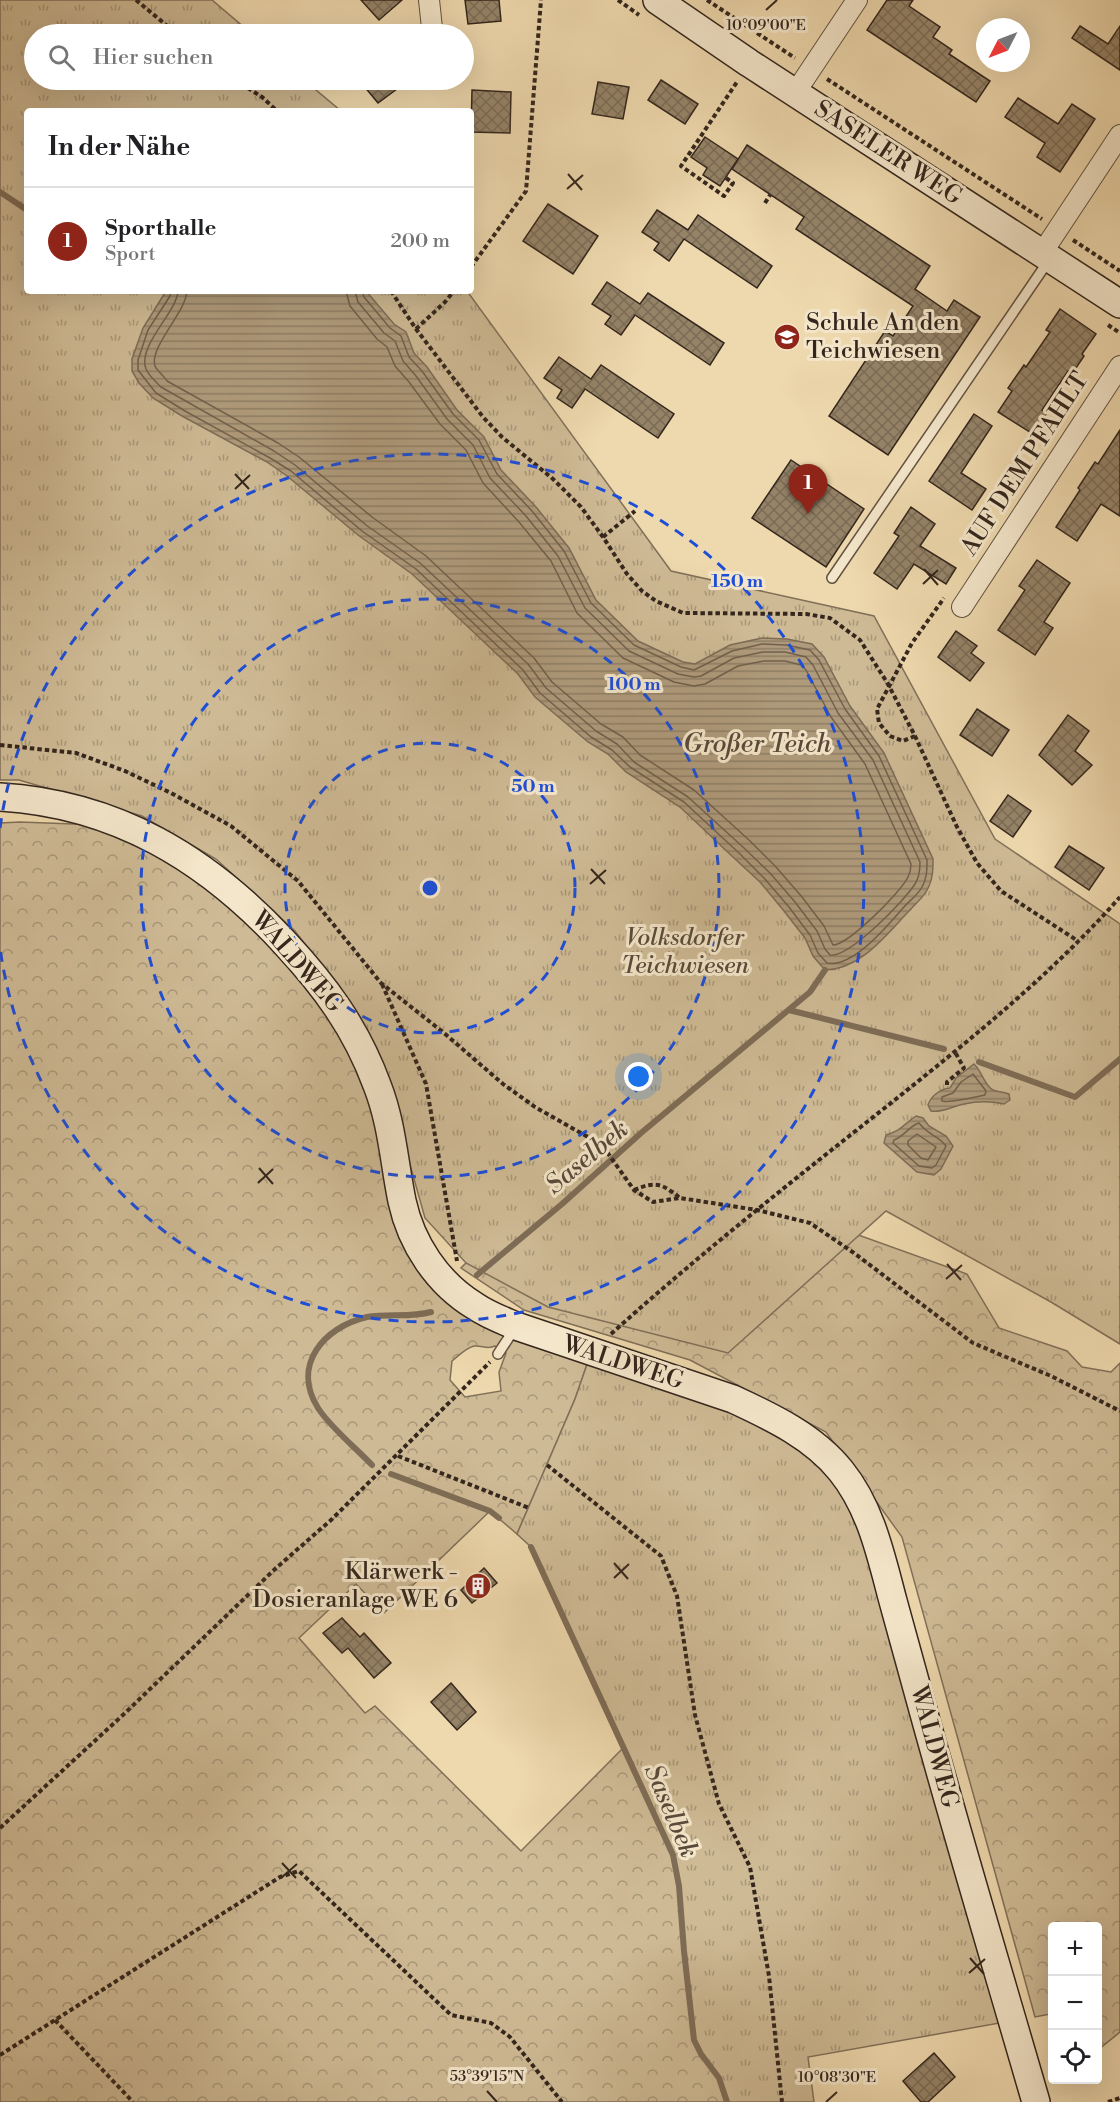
<!DOCTYPE html>
<html lang="de">
<meta charset="utf-8">
<style>
body{margin:0;font-family:"Libre Bodoni",serif;background:#f6f6f6;color:#202124}
.controls{position:absolute;right:18px;bottom:18px;display:grid;overflow:hidden;border-radius:6px;box-shadow:0 6px 24px #0002}
.controls button{width:54px;height:54px;display:grid;place-items:center;padding:0;border:0;border-bottom:2px solid #e0e0e0;background:#fff;color:#202124;font:30px sans-serif}
.compass{position:absolute;left:976px;top:18px;width:54px;height:54px;border-radius:50%;background:#fff;box-shadow:0 6px 24px #0002;rotate:228deg}
.you{position:absolute;left:639px;top:1077px;width:21px;height:21px;margin:-15px;border:4px solid #fff;border-radius:50%;background:#1a73e8;box-shadow:0 0 0 9px #1a73e833}
.badge{display:grid;place-items:center;width:39px;height:39px;border-radius:50%;background:#8f2418;color:#fff;font-size:20px;font-weight:700}
.pin{position:absolute;translate:-50% -50px;filter:drop-shadow(0 2px 3px #0008)}
.pin::after{content:'';position:absolute;top:32px;width:21px;height:18px;background:inherit;clip-path:polygon(0 0,100% 0,50% 100%)}
.list{margin:0;padding:0;list-style:none}
h2{display:flex;justify-content:space-between;align-items:center;height:78px;margin:0;padding:0 24px;font-size:26px}
h2 small{font-size:20px;font-weight:400;color:#757577}
.list li{display:grid;grid-template-columns:39px 1fr auto;gap:18px;align-items:center;box-sizing:border-box;height:108px;padding:0 24px;border-top:2px solid #e0e0e0}
.list b{display:block;font-size:22px;white-space:nowrap}
.list p{margin:0;font-size:20px;white-space:nowrap;color:#757577}
.list em{font-size:20px;font-style:normal;color:#757577}
.icon{flex:none;width:33px;height:33px;fill:none;stroke:currentColor;stroke-width:2;stroke-linecap:round;stroke-linejoin:round}
.map{position:relative;flex:none;width:1120px;height:2102px;overflow:hidden}
.search{position:absolute;background:#fff;box-shadow:0 6px 24px #0002;left:24px;top:24px;width:450px;height:66px;display:flex;align-items:center;gap:15px;box-sizing:border-box;padding:0 21px;border-radius:33px;color:#757577;font-size:22px}
.panel{position:absolute;background:#fff;box-shadow:0 6px 24px #0002;left:24px;top:108px;width:450px;height:186px;border-radius:6px}
.map>svg:first-child{display:block}
</style>
<div class="map">
<svg width="1120" height="2102" viewBox="0 0 1120 2102">
<defs>
<pattern id="forest-crowns" width="20" height="18" patternUnits="userSpaceOnUse" patternTransform="scale(1.5)"><rect width="20" height="18" fill="#ceba95"/><path d="M2 6a3 3 0 1 1 6 0M12 15a3 3 0 1 1 6 0" fill="none" stroke="#a89779"/></pattern>
<pattern id="park-tufts" width="24" height="20" patternUnits="userSpaceOnUse" patternTransform="scale(1.5)"><rect width="24" height="20" fill="#ceba95"/><path d="M3 7l-1-3M5 7V3M7 7l1-3M15 17l-1-3M17 17v-4M19 17l1-3" fill="none" stroke="#a89779"/></pattern>
<pattern id="water-rules" width="6" height="5" patternUnits="userSpaceOnUse" patternTransform="scale(1.5)"><rect width="6" height="5" fill="#af9b7c"/><path d="M0 2.5h6" fill="none" stroke="#8f7e65"/></pattern>
<pattern id="building-cross-hatch" width="8" height="8" patternUnits="userSpaceOnUse" patternTransform="scale(1.5)"><rect width="8" height="8" fill="#958368"/><path d="M0 0l8 8M0 8l8-8" fill="none" stroke="#7a6b55"/></pattern>
</defs>
<rect width="100%" height="100%" fill="#eed8ad"/>
<filter id="stains"><feTurbulence type="fractalNoise" baseFrequency=".00333" numOctaves="4"/><feColorMatrix values="0 0 0 0 .2 0 0 0 0 .09 0 0 0 0 .02 0 0 0 .5 -.17"/></filter>
<radialGradient id="worn" r=".72"><stop offset=".6" stop-color="#630" stop-opacity="0"/><stop offset="1" stop-color="#630" stop-opacity=".3"/></radialGradient>
<!-- forest -->
<g fill="url(#forest-crowns)" stroke="#817059" stroke-width="1.5">
<path d="M20,822L127,826L182,855L345,1016L417,1244L515,1325L500,1349L495,1346C487,1350 482,1345 474,1346C466,1348 458,1356 452,1361L450,1380L465,1397L501,1391L499,1372L506,1353L501,1350L516,1326L591,1353L575,1399L517,1534L490,1511L384,1613L356,1584L299,1638L365,1713L375,1706L521,1851L623,1748L666,1840L677,1870L693,2034L696,2046L719,2078L727,2102H0V823Z"/>
<path d="M811,1218L967,1274L999,1328L1067,1351L1082,1367L1111,1372L1120,1363V2032L1098,2050V1926H1052V2021L1050,2014L1035,2017L902,1537L826,1432L690,1360L524,1310L461,1268L466,1263Z"/>
</g>
<!-- park -->
<g fill="url(#park-tufts)" stroke="#817059" stroke-width="1.5">
<path d="M0,0H212L252,34H34V80H304L341,111H27V291H467L671,571L874,616L995,839L1120,924V1344L1051,1302L886,1211L728,1353L548,1307L466,1263L425,1218L387,1083L360,1017L295,931L216,859L142,816L19,780H0Z"/>
<path d="M591,1353L733,1399L842,1472L1011,2021L808,2057L814,2102H727L719,2078L701,2054L694,2040L684,1951L679,1886L673,1855L531,1547L517,1534L575,1399Z"/>
</g>
<!-- water -->
<g fill="url(#water-rules)" stroke="#7e6c56" stroke-width="1.5">
<path d="M166,291H366L394,324L406,332L414,353L427,367L457,410L484,437L501,470L536,507L569,548L596,600L638,641L683,662L695,664L730,645L762,638L787,639L812,644L824,657L850,706L884,753L933,859C933,869 933,880 927,890C923,898 915,904 909,911C886,935 861,969 825,970L813,956L805,938L784,911L760,882L734,858L680,807L626,772L608,754L588,742L535,697L518,674L412,574L358,535L287,476L267,462L182,416L153,398L139,383L132,371V359L143,328Z"/>
<path d="M974,1064C982,1071 984,1085 993,1090C998,1092 1004,1092 1009,1094L1010,1100L1004,1104C991,1101 978,1101 964,1104C953,1106 942,1113 931,1111L928,1105C931,1096 940,1089 950,1088L956,1078Z"/>
<path d="M916,1116L923,1118L929,1126L946,1136L953,1146L941,1169L934,1175L917,1172L884,1143L886,1135C901,1131 904,1124 916,1116Z"/>
</g>
<g fill="none" stroke-linecap="round" stroke-linejoin="round">
<!-- shore -->
<g stroke="#72604c" stroke-width="1.5">
<path d="M171,291L170,296L148,330L138,360V370L156,393L185,411L270,458L291,471L362,531L416,569L523,670L540,693L591,737L612,750L630,767L684,802L739,853L764,878L789,907L810,935L818,953L827,963C853,968 887,926 903,908C909,901 918,895 922,887C927,879 927,869 927,860L879,756L845,709L819,660L810,650L786,645L762,644L732,651L694,670L681,667L634,645L591,603L564,551L532,511L497,474L479,440L453,414L422,371L409,357L401,336L390,328L364,297L362,291"/>
<path d="M178,291C177,312 137,346 146,369C149,376 156,382 161,387L274,451L295,465L366,525L420,563L528,664L546,688L596,731L617,744L634,762L688,797L744,848L770,873L795,902L817,931L825,949L830,955C849,958 904,901 915,884C919,878 920,869 920,862L873,760L838,713L813,665L806,657L785,652H763L734,658L701,676L694,677L678,674L629,651L585,608L558,556L526,516L490,478L473,445L447,419L416,376L403,361L395,341L384,333L358,302L355,291"/>
<path d="M187,291C186,312 149,347 155,366C157,371 164,376 167,381L278,443L299,457L372,517L426,556L534,658L552,682L601,724L623,737L640,755L694,790L750,841L776,867L802,897L824,926L833,945C848,945 901,892 908,877C910,873 911,868 911,864L865,764L831,717L806,670L801,665L785,661H764L738,666L705,684L694,686L674,682L623,658L577,613L551,561L519,522L483,483L466,450L440,424L409,382L395,366L387,347L377,339L350,306L346,291"/>
<path d="M973,1074L986,1091L985,1095C976,1097 949,1103 942,1101V1097L953,1093L961,1082Z"/>
<path d="M919,1123C928,1135 939,1136 946,1146L936,1165L932,1168L919,1166L893,1143L894,1140C905,1136 909,1126 919,1123Z"/>
<path d="M917,1134L936,1147L928,1160L921,1158L908,1145V1141Z"/>
</g>
<!-- stream -->
<g stroke="#7e6c56" stroke-width="6">
<path d="M0,192L27,210"/>
<path d="M789,1010L944,1049"/>
<path d="M979,1062L1075,1097L1120,1059"/>
<path d="M477,1275L562,1204L641,1133L810,992L825,970"/>
<path d="M372,1465C356,1448 330,1427 318,1408C291,1365 324,1327 367,1317C388,1313 410,1318 431,1312"/>
<path d="M391,1474L490,1511L499,1518"/>
<path d="M531,1547L673,1855L679,1886L684,1951L694,2040L701,2054L719,2078L727,2102"/>
</g>
</g>
<!-- building -->
<g fill="url(#building-cross-hatch)" stroke="#34261d" stroke-width="1.5">
<path d="M361,0H402L379,20Z"/>
<path d="M465,0H499L501,21L468,24Z"/>
<path d="M887,0H913L909,6L940,27L933,37L952,50L949,54L990,81L976,102L867,30Z"/>
<path d="M1080,26L1108,44L1120,26V70L1072,38Z"/>
<path d="M359,80H409L378,103Z"/>
<path d="M661,80L698,104L685,124L648,100Z"/>
<path d="M598,82L629,87L623,119L592,114Z"/>
<path d="M472,90L511,92L510,133L471,132Z"/>
<path d="M1018,98L1058,124L1072,104L1095,119L1060,172L1037,157L1045,143L1005,117Z"/>
<path d="M705,137L738,159L720,186L703,175L707,168L691,157Z"/>
<path d="M747,145L930,266L915,289L947,311L954,300L980,317L888,455L829,416L885,331L893,336L913,306L796,229L804,217L732,169Z"/>
<path d="M548,204L598,236L573,274L523,241Z"/>
<path d="M657,210L688,230L698,215L772,266L757,288L684,239L669,261L654,250L659,243L642,232Z"/>
<path d="M607,282L640,304L648,293L724,343L710,365L635,315L621,335L605,324L611,316L592,304Z"/>
<path d="M1060,309L1096,334L1082,354L1084,356L1072,374L1068,371L1042,410L1047,413L1033,434L998,412L1012,391L1008,388L1024,365L1026,367L1050,332L1046,330Z"/>
<path d="M559,357L591,379L601,365L674,414L658,438L585,389L572,408L557,398L562,390L544,378Z"/>
<path d="M974,414L992,426L961,473L986,489L972,510L929,481Z"/>
<path d="M1120,430V516L1101,504L1077,541L1056,527L1080,490L1078,488L1095,462L1098,464Z"/>
<path d="M791,460L864,509L826,567L752,518Z"/>
<path d="M911,507L935,524L920,546L956,568L946,584L914,564L897,589L874,573L899,536L894,533Z"/>
<path d="M1037,560L1070,583L1044,622L1053,628L1035,655L998,630L1025,590L1019,586Z"/>
<path d="M956,631L977,646L971,653L984,663L970,681L938,657Z"/>
<path d="M977,709L1009,730L992,756L960,735Z"/>
<path d="M1068,715L1089,731L1075,751L1092,765L1072,785L1039,755Z"/>
<path d="M1008,795L1031,811L1013,837L990,821Z"/>
<path d="M1069,846L1104,868L1089,890L1055,867Z"/>
<path d="M484,1568L497,1583L472,1603L461,1590Z"/>
<path d="M342,1618L360,1637L364,1633L391,1663L374,1678L348,1648L342,1653L323,1633Z"/>
<path d="M451,1683L476,1712L457,1730L431,1702Z"/>
<path d="M934,2053L955,2077L928,2102H921L903,2081Z"/>
</g>
<g fill="none" stroke-linecap="round" stroke-linejoin="round">
<defs>
<g id="lane">
<path d="M832,578L1049,260"/>
<path d="M498,1354L515,1328"/>
</g>
<g id="street">
<path d="M429,0L432,28L429,34"/>
<path d="M795,93L857,0"/>
<path d="M1042,253L1120,135"/>
<path d="M962,607L1120,366"/>
</g>
<g id="secondary">
<path d="M657,0L749,63L1120,304"/>
<path d="M0,797C116,804 206,858 284,942C325,986 356,1028 377,1085C392,1123 394,1162 402,1201C411,1243 437,1283 475,1306C488,1315 502,1320 516,1326L733,1399C772,1417 814,1437 841,1471C871,1508 881,1556 893,1601C903,1637 913,1674 923,1710C959,1841 998,1971 1036,2102"/>
</g>
</defs>
<!-- lane casing -->
<use href="#lane" stroke="#625241" stroke-width="12"/>
<!-- street casing -->
<use href="#street" stroke="#625241" stroke-width="22"/>
<!-- secondary casing -->
<use href="#secondary" stroke="#34261d" stroke-width="30"/>
<!-- path -->
<g stroke="#34261d" stroke-width="4" stroke-dasharray="4.5 3" stroke-linecap="butt">
<path d="M136,0L177,34"/>
<path d="M618,0L639,15"/>
<path d="M707,0L795,58"/>
<path d="M827,79L1042,219"/>
<path d="M235,80L262,97L277,111"/>
<path d="M726,178L733,183L724,196L681,166L737,82"/>
<path d="M765,203L770,195"/>
<path d="M1073,240L1120,271"/>
<path d="M471,267L526,191L541,0"/>
<path d="M391,291L416,329L483,417L502,437L553,479L581,507L603,537L627,574L642,591L656,601L683,613L806,614L830,618L860,640L888,684L915,736L957,827L977,863L1001,891L1078,941"/>
<path d="M1108,325L1120,333"/>
<path d="M416,329L445,302L454,291"/>
<path d="M603,537L635,511"/>
<path d="M915,736L903,741L890,736L879,723L877,709L912,643L944,598"/>
<path d="M0,745L76,753L125,771L171,793L231,826L298,881L381,983L444,1033L503,1084L535,1107L602,1145L634,1190L653,1202L680,1198L757,1210L810,1223L854,1253L973,1343L1051,1376L1120,1411"/>
<path d="M382,984L426,1084L457,1261"/>
<path d="M947,1085V1082L964,1068L955,1052"/>
<path d="M634,1190C656,1181 661,1183 680,1198"/>
<path d="M611,1334C701,1253 796,1178 891,1103C971,1039 1052,974 1120,897"/>
<path d="M398,1456L529,1508"/>
<path d="M547,1465L661,1556L677,1596L695,1715L719,1804L750,1867L769,1976L782,2102"/>
<path d="M0,1828L124,1714L275,1569L331,1520L490,1362"/>
<path d="M55,2020L133,2102"/>
<path d="M0,2055L280,1877L299,1871L451,2015L491,2023L510,2037L562,2102"/>
<path d="M1108,2102L1120,2098"/>
</g>
<!-- lane -->
<use href="#lane" stroke="#f4e6ca" stroke-width="9"/>
<!-- street -->
<use href="#street" stroke="#f4e6ca" stroke-width="20"/>
<!-- secondary -->
<use href="#secondary" stroke="#f4e6ca" stroke-width="27"/>
</g>
<!-- ticks -->
<path fill="none" stroke="#34261d" stroke-width="2" d="M766,10L777,0M568,174L582,190M567,189L583,175M235,474L249,489M235,489L250,475M924,569L938,585M923,584L938,570M591,869L605,884M590,884L606,870M259,1168L273,1184M258,1183L273,1169M947,1264L961,1280M946,1279L962,1265M614,1563L628,1579M614,1578L629,1564M282,1863L296,1878M281,1878L297,1864M970,1958L984,1974M969,1973L985,1959M487,2091L497,2102M826,2102L837,2092"/>
<!-- distance rings -->
<g fill="none" stroke="#1d4ed8" stroke-width="3" stroke-dasharray="10 8">
<circle cx="430" cy="888" r="145"/>
<circle cx="430" cy="888" r="289"/>
<path d="M0 828A434 434 0 1 1 0 948"/>
</g>
<!-- icons -->
<defs>
<symbol id="school-disc" viewBox="-11 -11 22 22"><circle r="9.5" fill="#8f2418" stroke="#f4e6ca"/><path d="M0-5L7-2L0 1L-7-2ZM-4 1L0 2.5L4 1V4Q0 6-4 4Z" fill="#fff"/></symbol>
<symbol id="building-disc" viewBox="-11 -11 22 22"><circle r="9.5" fill="#8f2418" stroke="#f4e6ca"/><path d="M-4-6H4V6H1V3H-1V6H-4ZM-2.5-4.3h1.7v1.8h-1.7ZM.8-4.3h1.7v1.8H.8ZM-2.5-1h1.7V.8h-1.7ZM.8-1h1.7V.8H.8Z" fill="#fff"/></symbol>
</defs>
<g fill-rule="evenodd">
<use href="#school-disc" x="772" y="322" width="30" height="30"/>
<use href="#building-disc" x="463" y="1571" width="30" height="30"/>
</g>
<g text-anchor="middle" dominant-baseline="central" stroke-width="6" stroke-linejoin="round" paint-order="stroke">
<!-- street labels -->
<g font-size="24" fill="#34261d" stroke="#f4e6ca">
<text transform="translate(888 153) rotate(33)">SASELER WEG</text>
<text transform="translate(1025 464) rotate(-57)">AUF DEM PFAHLT</text>
<text transform="translate(297 962) rotate(49)">WALDWEG</text>
<text transform="translate(623 1363) rotate(18)">WALDWEG</text>
<text transform="translate(934 1747) rotate(75)">WALDWEG</text>
</g>
<!-- poi labels -->
<g font-size="24" fill="#34261d" stroke="#f4e6ca" text-anchor="start">
<text x="806" y="323">Schule An den<tspan x="806" dy="28">Teichwiesen</tspan></text>
<text x="458" y="1572" text-anchor="end">Klärwerk -<tspan x="458" dy="28">Dosieranlage WE 6</tspan></text>
</g>
<!-- park labels -->
<g font-size="24" font-style="italic" fill="#5a4b3b" stroke="#f4e6ca">
<text x="685" y="938">Volksdorfer<tspan x="685" dy="28">Teichwiesen</tspan></text>
</g>
<!-- water labels -->
<g font-size="26" font-style="italic" fill="#59493a" stroke="#f4e6ca">
<text x="757" y="744">Großer Teich</text>
<text transform="translate(587 1157) rotate(-40)">Saselbek</text>
<text transform="translate(671 1811) rotate(67)">Saselbek</text>
</g>
</g>
<g font-size="15" text-anchor="middle" fill="#34261d" stroke="#f4e6ca" stroke-width="6" stroke-linejoin="round" paint-order="stroke">
<text x="766" y="30">10°09'00"E</text>
<text x="487" y="2081">53°39'15"N</text>
<text x="837" y="2082">10°08'30"E</text>
</g>
<circle cx="430" cy="888" r="9" fill="#1d4ed8" stroke="#f4e6ca" stroke-width="3"/>
<g font-size="18" text-anchor="middle" font-weight="bold" fill="#1d4ed8" stroke="#f4e6ca" stroke-width="6" stroke-linejoin="round" paint-order="stroke">
<text x="737" y="587">150 m</text>
<text x="634" y="690">100 m</text>
<text x="533" y="792">50 m</text>
</g>
<rect width="100%" height="100%" filter="url(#stains)"/>
<rect width="100%" height="100%" fill="url(#worn)"/>
</svg>
<div class="controls">
<button>+</button>
<button>−</button>
<button><svg class="icon" aria-label="locate" viewBox="0 0 24 24"><circle cx="12" cy="12" r="6"/><path d="M12 2v4M12 18v4M2 12h4M18 12h4"/></svg></button>
</div>
<svg class="compass" viewBox="-18 -18 36 36"><path d="M0-13l5 13h-10z" fill="#e53935"/><path d="M0 13l5-13h-10z" fill="#757577"/></svg>
<div class="you"></div>
<div class="pin badge" style="left:808px;top:514px">1</div>
<div class="search"><svg class="icon" aria-label="search" viewBox="0 0 24 24"><circle cx="10" cy="10" r="6"/><path d="M15 15l6 6"/></svg>Hier suchen</div>
<section class="panel">
<h2>In der Nähe<small></small></h2>
<ul class="list">
<li><span class="badge">1</span><div><b>Sporthalle</b><p>Sport</p></div><em>200 m</em></li>
</ul>
</section>
</div>
